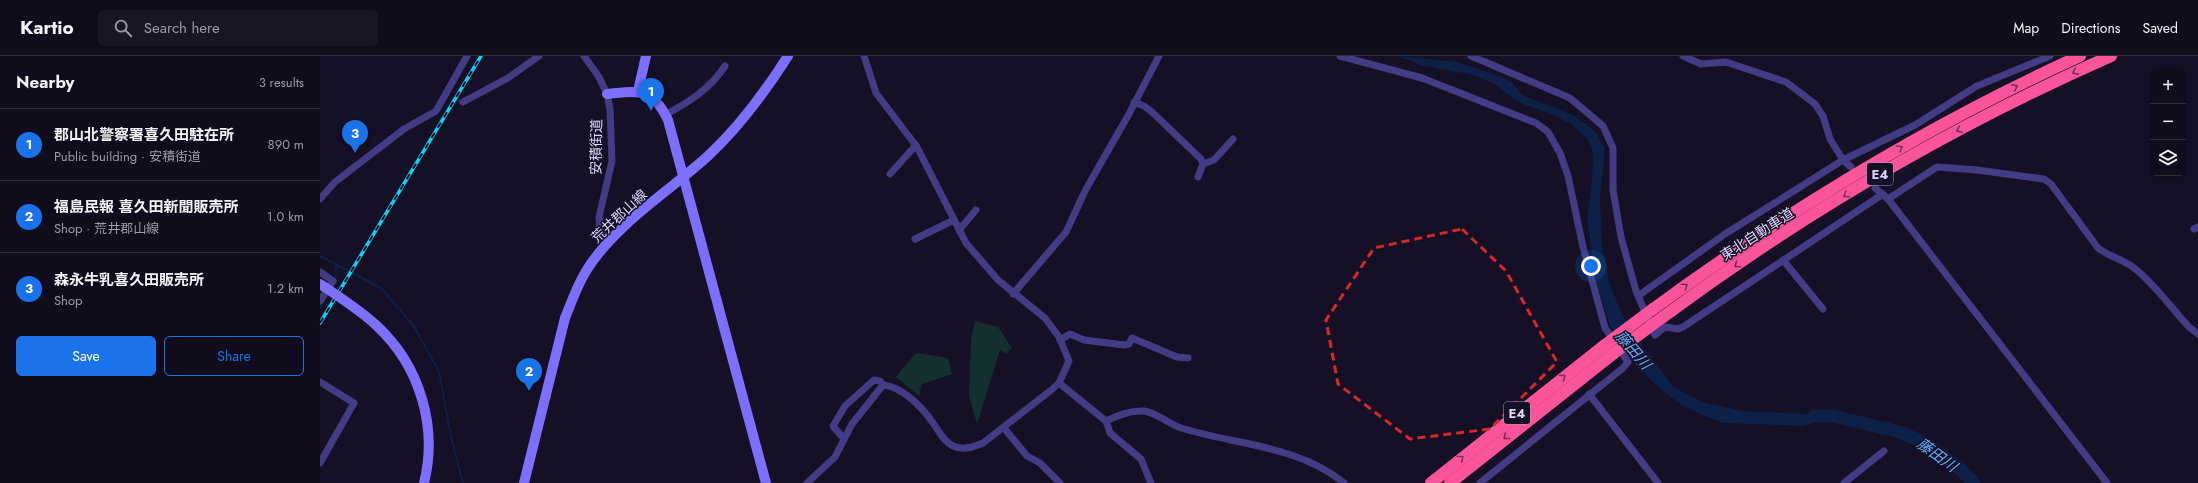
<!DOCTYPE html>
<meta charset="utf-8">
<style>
body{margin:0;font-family:Jost,"Noto Sans JP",sans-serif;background:#191525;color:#f1f3f6}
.controls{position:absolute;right:12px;top:12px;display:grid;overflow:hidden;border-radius:6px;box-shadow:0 2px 6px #0003}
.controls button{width:36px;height:36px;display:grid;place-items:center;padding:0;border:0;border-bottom:1px solid #302c3b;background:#100c1c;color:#f1f3f6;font:20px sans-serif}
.you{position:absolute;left:1271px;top:210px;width:14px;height:14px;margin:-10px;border:3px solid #fff;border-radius:50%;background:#1a73e8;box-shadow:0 0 0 6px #1a73e833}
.badge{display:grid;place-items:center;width:26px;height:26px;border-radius:50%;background:#1a73e8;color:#fff;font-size:13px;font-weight:700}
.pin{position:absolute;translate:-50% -33px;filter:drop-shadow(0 1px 2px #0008)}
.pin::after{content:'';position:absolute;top:21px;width:14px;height:12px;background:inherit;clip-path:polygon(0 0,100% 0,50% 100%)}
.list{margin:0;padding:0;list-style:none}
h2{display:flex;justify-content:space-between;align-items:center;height:52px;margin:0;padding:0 16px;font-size:17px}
h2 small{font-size:13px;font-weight:400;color:#9c9ba3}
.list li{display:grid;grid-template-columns:26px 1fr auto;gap:12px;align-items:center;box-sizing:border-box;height:72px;padding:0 16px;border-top:1px solid #302c3b}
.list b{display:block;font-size:15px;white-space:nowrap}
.list p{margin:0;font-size:13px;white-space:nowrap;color:#9c9ba3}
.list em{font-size:13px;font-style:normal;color:#9c9ba3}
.actions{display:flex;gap:8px;padding:12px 16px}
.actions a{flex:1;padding:9px 0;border:1px solid #1a73e8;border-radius:6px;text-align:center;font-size:14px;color:#1a73e8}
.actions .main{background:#1a73e8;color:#fff}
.icon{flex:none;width:22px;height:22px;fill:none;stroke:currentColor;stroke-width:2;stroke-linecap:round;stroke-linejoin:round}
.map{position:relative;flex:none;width:1878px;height:427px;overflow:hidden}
header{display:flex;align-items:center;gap:24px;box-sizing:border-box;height:56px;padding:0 20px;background:#100c1c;border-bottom:1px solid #302c3b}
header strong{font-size:19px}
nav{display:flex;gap:22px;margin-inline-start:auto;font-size:14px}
.search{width:280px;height:36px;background:#191525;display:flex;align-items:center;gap:10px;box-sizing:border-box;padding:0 14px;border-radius:6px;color:#9c9ba3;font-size:15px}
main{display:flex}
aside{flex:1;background:#100c1c}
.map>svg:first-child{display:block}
</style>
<header>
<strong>Kartio</strong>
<div class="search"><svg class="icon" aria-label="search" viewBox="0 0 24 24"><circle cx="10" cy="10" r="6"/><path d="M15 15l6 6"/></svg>Search here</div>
<nav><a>Map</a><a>Directions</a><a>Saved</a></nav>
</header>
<main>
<aside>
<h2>Nearby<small>3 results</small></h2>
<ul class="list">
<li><span class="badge">1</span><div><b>郡山北警察署喜久田駐在所</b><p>Public building · 安積街道</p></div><em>890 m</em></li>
<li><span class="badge">2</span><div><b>福島民報 喜久田新聞販売所</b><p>Shop · 荒井郡山線</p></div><em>1.0 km</em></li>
<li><span class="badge">3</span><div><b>森永牛乳喜久田販売所</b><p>Shop</p></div><em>1.2 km</em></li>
</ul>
<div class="actions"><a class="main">Save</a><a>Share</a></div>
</aside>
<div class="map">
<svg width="1878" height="427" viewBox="0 0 1878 427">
<rect width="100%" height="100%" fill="#151026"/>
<!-- green -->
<g fill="#132f30">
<path d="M655,265L678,271L692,292L686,298L680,294L657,368L649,340L651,283Z"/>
<path d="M596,297L628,302L632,318L602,328L599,340L576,321Z"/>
</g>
<!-- water -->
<path fill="#0d2047" d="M1078,0L1138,6L1181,21L1192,26L1202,39L1253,59L1266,68L1276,77L1285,93L1280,142L1282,188L1289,226L1302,259L1325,294L1354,331L1382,346L1423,355L1512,359L1484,370L1403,367L1382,359L1362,349L1340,333L1310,303L1290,270L1276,226L1267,161L1272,127L1273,104L1272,92L1266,82L1251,68L1229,57L1197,46L1175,28L1153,19L1101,9Z"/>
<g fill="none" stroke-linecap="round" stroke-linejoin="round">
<!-- stream -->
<g stroke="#0d2047" stroke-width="2">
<path d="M0,200L61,232L93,269L119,315L131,381L143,427"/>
<path d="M15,224L16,207"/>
<path d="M0,252L8,239"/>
</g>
<!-- river -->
<path stroke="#0d2047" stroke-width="13" d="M1494,360H1513L1580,376L1605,387L1639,412L1654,427"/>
<!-- street -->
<g stroke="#433c84" stroke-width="7">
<path d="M264,0L279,21L287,38L290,53L292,105L279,161L280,174L288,185"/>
<path d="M1020,0L1102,22L1216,67L1228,76L1240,97L1248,120L1263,191L1285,272L1308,306L1303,312L1160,427"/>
<path d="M1151,0L1250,42L1283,70L1293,92V134L1301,181L1316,235L1335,279L1345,271L1358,273L1363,271L1563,138"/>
<path d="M1363,0L1381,8L1406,6L1466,26L1495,48L1503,60L1510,83L1523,104L1531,111"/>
<path d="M143,46L188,22L219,0"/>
<path d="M814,46L824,50L832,56L881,103L883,108L878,121"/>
<path d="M345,59C369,46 390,33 405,10"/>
<path d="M883,108L894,104L913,83"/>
<path d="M570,118L596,89"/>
<path d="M1555,132L1568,143L1787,427"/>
<path d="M0,143L15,126L84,73L116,55L147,0"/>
<path d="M1568,143L1617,111L1657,114L1724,123L1731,128L1778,192C1789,201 1803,203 1814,212C1834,227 1852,253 1869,271L1878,278"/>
<path d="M1874,173L1878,171"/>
<path d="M639,174L656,154"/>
<path d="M595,183L634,164"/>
<path d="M1463,204L1503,253"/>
<path d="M0,216L13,225L7,234L5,233"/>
<path d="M693,238L746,176L766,133L809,58L839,0"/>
<path d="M1318,240L1405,178L1523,104L1595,69L1657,30L1730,0"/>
<path d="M0,245L7,234"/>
<path d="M740,284L750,278L764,284L804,289L809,288L812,282L857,301L868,302"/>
<path d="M0,326L34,347L0,407"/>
<path d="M739,327L786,365L790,377L821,403L831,427"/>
<path d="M1269,338L1338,427"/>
<path d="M786,365C799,359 811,354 824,355C838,357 848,368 861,372C916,389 978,389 1024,427"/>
<path d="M684,372L707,400L720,407L740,427"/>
<path d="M524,383L513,370L525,350L554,324L560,325L563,329"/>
<path d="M487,427L515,401L532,368L563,329C583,331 602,351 613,367C619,375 624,386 633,390C643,395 654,391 663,387L730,335L739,327L749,305L739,281L725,262L678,224L646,187L597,91L556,37L544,0"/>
<path d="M1524,427L1564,395"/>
</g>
<!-- secondary -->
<g stroke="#7b6ffc" stroke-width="10">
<path d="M318,35L326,0"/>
<path d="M287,38C319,35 332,31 348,64L446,427"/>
<path d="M204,427L245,262C252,245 258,227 268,212C297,167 350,135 389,99C421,69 445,36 468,0"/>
</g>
<!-- highway -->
<g stroke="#fb549a" stroke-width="12">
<path d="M1333,253C1467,155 1610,68 1760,0"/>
<path d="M1343,261C1482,158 1632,70 1791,0"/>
<path d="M1111,427L1285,289"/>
<path d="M1130,427L1294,297"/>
</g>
<defs>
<path id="rail" d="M0,267L161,0"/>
</defs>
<!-- rail casing -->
<use href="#rail" stroke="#07d3f9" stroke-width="3.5"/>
<!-- rail -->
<use href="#rail" stroke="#151026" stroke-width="2" stroke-dasharray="6" stroke-linecap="butt"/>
<!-- secondary-bridge -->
<path stroke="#7b6ffc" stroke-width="10" d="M0,228C19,241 40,254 57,270C100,310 118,371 104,427"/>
<!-- highway-bridge -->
<g stroke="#fb549a" stroke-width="12">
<path d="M1285,289L1333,253"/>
<path d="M1294,297L1343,261"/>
</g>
</g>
<!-- one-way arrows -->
<defs><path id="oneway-chevron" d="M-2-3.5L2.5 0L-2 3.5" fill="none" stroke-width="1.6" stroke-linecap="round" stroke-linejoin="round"/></defs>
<g stroke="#7c2f5a">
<use href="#oneway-chevron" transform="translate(1755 16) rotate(156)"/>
<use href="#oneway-chevron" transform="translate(1695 31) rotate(-26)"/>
<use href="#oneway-chevron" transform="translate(1639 74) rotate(153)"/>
<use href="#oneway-chevron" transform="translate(1580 92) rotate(-30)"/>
<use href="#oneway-chevron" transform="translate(1526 139) rotate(149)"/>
<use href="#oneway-chevron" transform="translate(1417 209) rotate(146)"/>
<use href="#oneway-chevron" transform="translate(1365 230) rotate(-35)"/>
<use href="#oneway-chevron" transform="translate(1243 321) rotate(-37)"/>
<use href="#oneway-chevron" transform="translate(1186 381) rotate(141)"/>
<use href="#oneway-chevron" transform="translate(1141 402) rotate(-39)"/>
</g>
<!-- marked area -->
<path fill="none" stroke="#d62828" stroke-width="3" stroke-dasharray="8 5" stroke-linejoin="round" d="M1142,173L1186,215L1237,306L1170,373L1090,383L1018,328L1006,264L1054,192Z"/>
<g text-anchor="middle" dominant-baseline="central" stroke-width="3" stroke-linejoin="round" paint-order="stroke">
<!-- shield labels -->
<g fill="#151026" stroke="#a19bbd" stroke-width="1">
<rect x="1547" y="107" width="26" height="22" rx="3"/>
<rect x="1184" y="346" width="26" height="22" rx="3"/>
</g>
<g font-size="13" font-weight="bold" fill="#ddd6fe">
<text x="1560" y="118">E4</text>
<text x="1197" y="357">E4</text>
</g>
<!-- street labels -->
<g font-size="14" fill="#ddd6fe" stroke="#151026">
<text transform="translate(276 91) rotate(-89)">安積街道</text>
<text transform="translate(299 160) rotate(-43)">荒井郡山線</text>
<text transform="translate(1437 178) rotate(-33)">東北自動車道</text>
</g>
<!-- water labels -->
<g font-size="15" font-style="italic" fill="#66aefb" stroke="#151026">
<text transform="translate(1313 294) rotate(49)">藤田川</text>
<text transform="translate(1617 399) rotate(36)">藤田川</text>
</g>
</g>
</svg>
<div class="controls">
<button>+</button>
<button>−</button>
<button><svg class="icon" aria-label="layers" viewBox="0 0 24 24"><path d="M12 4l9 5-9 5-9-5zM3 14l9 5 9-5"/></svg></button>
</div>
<div class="you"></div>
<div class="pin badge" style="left:331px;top:55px">1</div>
<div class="pin badge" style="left:209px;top:335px">2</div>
<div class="pin badge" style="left:35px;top:97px">3</div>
</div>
</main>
